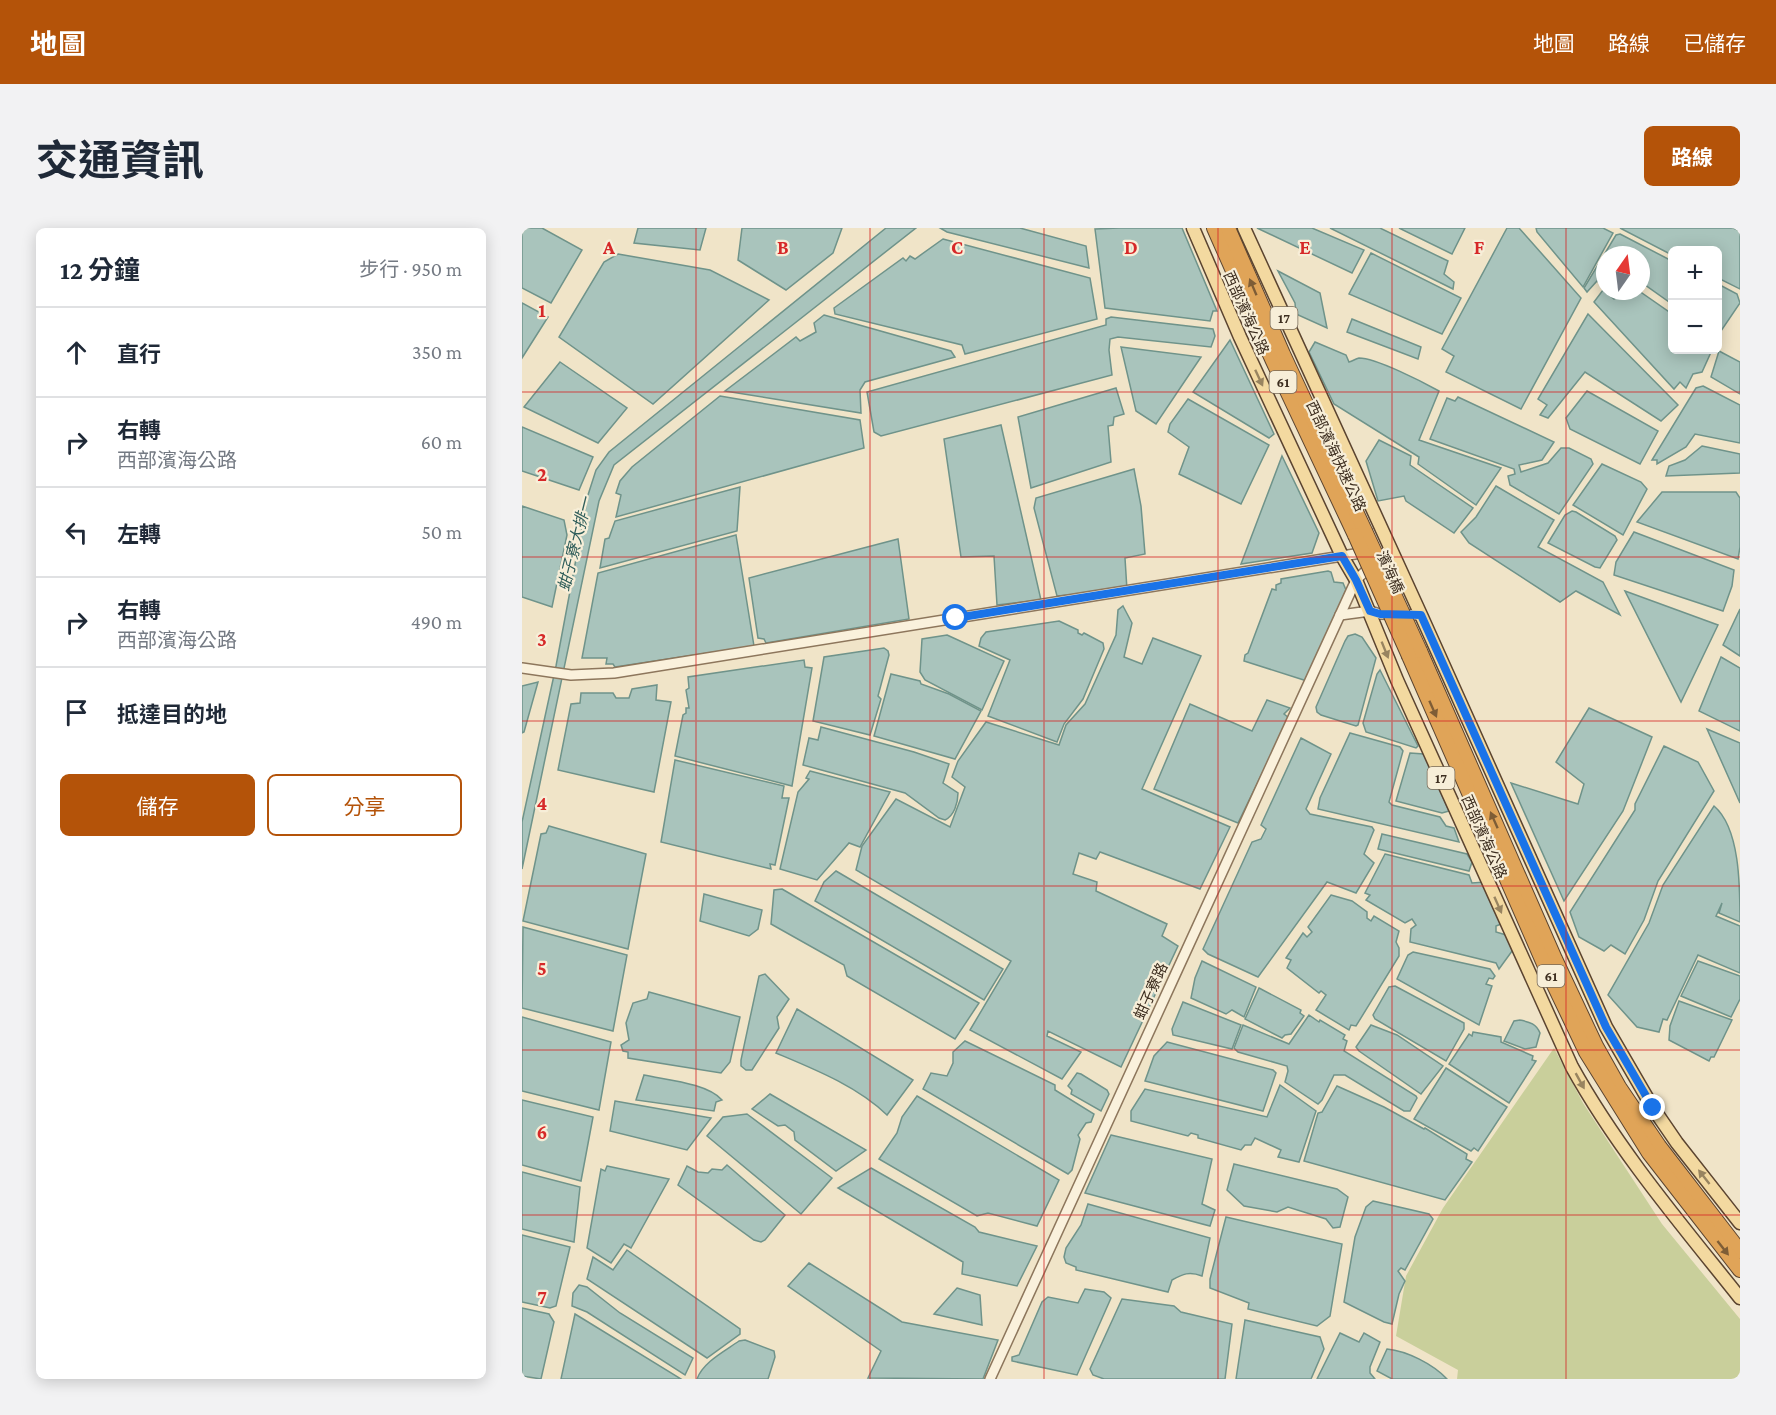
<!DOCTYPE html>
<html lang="zh-TW">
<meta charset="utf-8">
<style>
body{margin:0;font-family:"Crimson Pro","Noto Sans TC",serif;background:#f2f2f3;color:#1f2937}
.controls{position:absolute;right:18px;top:18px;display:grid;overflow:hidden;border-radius:9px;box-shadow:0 3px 15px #0003}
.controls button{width:54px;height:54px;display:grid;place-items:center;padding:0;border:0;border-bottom:2px solid #e0e1e3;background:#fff;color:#1f2937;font:30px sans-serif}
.compass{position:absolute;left:1074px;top:18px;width:54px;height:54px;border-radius:50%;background:#fff;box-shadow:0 3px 15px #0003;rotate:14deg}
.stop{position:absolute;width:18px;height:18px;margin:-14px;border:4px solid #1a73e8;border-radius:50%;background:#fff}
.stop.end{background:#1a73e8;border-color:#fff;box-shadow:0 2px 6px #0008}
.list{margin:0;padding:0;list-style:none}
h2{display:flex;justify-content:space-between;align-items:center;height:78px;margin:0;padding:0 24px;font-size:26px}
h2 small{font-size:20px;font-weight:400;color:#747a83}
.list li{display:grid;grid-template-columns:39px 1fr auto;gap:18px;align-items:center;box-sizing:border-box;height:90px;padding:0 24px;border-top:2px solid #e0e1e3}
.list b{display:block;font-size:22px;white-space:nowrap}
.list p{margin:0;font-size:20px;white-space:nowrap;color:#747a83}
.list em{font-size:20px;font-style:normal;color:#747a83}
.actions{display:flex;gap:12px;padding:18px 24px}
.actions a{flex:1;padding:14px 0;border:2px solid #b45309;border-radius:9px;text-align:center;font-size:21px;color:#b45309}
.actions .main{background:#b45309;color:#fff}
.icon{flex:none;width:33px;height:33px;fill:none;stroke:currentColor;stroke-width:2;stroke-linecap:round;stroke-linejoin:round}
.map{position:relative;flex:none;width:1218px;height:1151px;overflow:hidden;border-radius:9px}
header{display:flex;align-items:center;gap:36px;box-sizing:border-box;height:84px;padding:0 30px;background:#b45309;color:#fff}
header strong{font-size:28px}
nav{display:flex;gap:33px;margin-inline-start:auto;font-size:21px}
.intro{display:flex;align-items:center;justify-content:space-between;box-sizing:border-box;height:144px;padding:0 36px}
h1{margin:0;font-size:42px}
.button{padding:15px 27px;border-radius:9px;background:#b45309;color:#fff;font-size:21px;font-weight:700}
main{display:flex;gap:36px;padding:0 36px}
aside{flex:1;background:#fff;border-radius:9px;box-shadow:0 3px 15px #0003}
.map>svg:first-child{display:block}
</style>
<header>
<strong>地圖</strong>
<nav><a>地圖</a><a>路線</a><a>已儲存</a></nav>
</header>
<div class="intro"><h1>交通資訊</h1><a class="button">路線</a></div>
<main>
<aside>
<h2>12 分鐘<small>步行 · 950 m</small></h2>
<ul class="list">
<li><svg class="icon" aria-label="ahead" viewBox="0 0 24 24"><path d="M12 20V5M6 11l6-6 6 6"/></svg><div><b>直行</b></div><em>350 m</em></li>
<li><svg class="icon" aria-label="right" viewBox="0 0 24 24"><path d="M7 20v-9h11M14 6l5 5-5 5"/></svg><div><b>右轉</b><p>西部濱海公路</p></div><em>60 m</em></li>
<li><svg class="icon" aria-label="left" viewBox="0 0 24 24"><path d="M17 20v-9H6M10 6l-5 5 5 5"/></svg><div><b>左轉</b></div><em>50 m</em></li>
<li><svg class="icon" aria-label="right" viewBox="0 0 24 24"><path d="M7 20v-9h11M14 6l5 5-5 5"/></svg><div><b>右轉</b><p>西部濱海公路</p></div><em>490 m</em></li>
<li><svg class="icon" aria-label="arrive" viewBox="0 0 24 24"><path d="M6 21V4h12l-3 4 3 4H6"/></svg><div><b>抵達目的地</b></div></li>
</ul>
<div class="actions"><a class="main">儲存</a><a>分享</a></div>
</aside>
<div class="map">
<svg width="1218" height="1151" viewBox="0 0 1218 1151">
<rect width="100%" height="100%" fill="#f0e4c8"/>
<!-- green -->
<path fill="#c9cf9b" d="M1032,820L1061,875L1140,996L1218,1091V1151H935L936,1142L874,1108L884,1048L921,980Z"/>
<!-- water -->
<g fill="#a9c4bc" stroke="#6f938a" stroke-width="1.5">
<path d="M0,0H20L60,22L29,75L0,60Z"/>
<path d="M116,0H184L178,22L112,15Z"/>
<path d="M220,0H320L311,25L264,62L216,32Z"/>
<path d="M364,0H394L92,237L77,273L0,641V594L34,438L66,267L74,242L87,224Z"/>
<path d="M418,0H498L564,18L567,40L425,4Z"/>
<path d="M597,0H660L695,83H691L688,93L583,80L573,1Z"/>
<path d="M735,0H790L842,22L830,45Z"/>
<path d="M808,0H858L926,33L922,46L932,54L931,61Z"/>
<path d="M877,0H943L930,26Z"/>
<path d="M985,0H997L1059,70L999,181L924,144L932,128L920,121Z"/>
<path d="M1014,0H1081L1091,5L1061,59L1015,4Z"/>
<path d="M1098,0H1211L1218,3V61L1196,50V22H1150V27Z"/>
<path d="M1098,6L1150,33V76L1119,54V27H1083V58L1075,53L1065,64L1062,60L1094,7Z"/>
<path d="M421,11L568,50L575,91L443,126L440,117L313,86L312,80L381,30L384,33L388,28L393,31Z"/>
<path d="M849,25L939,70L920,106L827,66Z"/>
<path d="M96,26L188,42L247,72L131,176L37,109L82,34Z"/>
<path d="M756,43L798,65L805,100L774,86L773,75Z"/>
<path d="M1196,56L1215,66L1218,75L1199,103L1196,101Z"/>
<path d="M1081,62L1092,71L1104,63H1117L1150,86V122H1190L1180,144L1171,146L1164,160L1158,154L1152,161L1072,74Z"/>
<path d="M0,75L26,89L0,130Z"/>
<path d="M1066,86L1156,177L1139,193L1063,144L1026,190L1018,187L1025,177L1016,171Z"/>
<path d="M302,87L429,123L433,129L343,154L338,162L339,185L203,163L274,109L278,113L294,104L292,95Z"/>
<path d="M589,89L691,101L693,108L689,119L596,109L588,111L587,122L590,147L359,208L352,204L345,164L584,97V91Z"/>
<path d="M830,91L899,119L896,131L825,104Z"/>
<path d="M708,112L752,206L747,210L671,164Z"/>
<path d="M793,114L824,127L827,134C831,133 833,131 837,130C854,130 901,154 917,163L897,212L979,240L954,277L896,236L897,229L812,176L787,124Z"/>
<path d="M599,119L679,129L634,196L614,183Z"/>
<path d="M1197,123L1218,134V166L1189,149Z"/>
<path d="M38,134L105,180L76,215L2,179Z"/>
<path d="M1181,158L1218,177V215L1173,206L1164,219L1135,236V232H1130L1174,160Z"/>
<path d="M594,160L602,186L592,189L591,197L586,198L589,234L509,260L496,189Z"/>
<path d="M1065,163L1136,203L1118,236L1048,201L1044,190Z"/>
<path d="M198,168L338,192L342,220L94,289L99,267L94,265L98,253L110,239Z"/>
<path d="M936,169L1032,214L1020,232L997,237L999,244L1026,235L1039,220H1047L1069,231L1071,236L1037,286L988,257L986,248L993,246L992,241L908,211L925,170L933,173Z"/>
<path d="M666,171L747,217L719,276L657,246L667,219L646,204L648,196Z"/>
<path d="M479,197L519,372L475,377L472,328L439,329L422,211Z"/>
<path d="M0,199L71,229L57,262L0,243Z"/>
<path d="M857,212L889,228L888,237L951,280L932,305L884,273L882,268L856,273L844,233Z"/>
<path d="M1180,218L1218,226V245L1144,248L1147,238L1163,232Z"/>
<path d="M760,228L797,305L790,325L719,336Z"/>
<path d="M1080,236L1119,254L1125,261L1101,307L1051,277Z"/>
<path d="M612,241L619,278L623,326L603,330L605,362L535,368L512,280L514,270Z"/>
<path d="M974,258L1032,292L1016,319L1081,354L1098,387L1054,363L1038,374L947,315L939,304L954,289Z"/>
<path d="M218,259L215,303L78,340L83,311L87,310L93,293Z"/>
<path d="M1140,264H1214L1218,270V319L1216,331L1115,294Z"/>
<path d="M0,278L42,292L45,307L30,379L0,369Z"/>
<path d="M1050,283L1054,284L1093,308L1095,312L1078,340L1073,339L1026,315L1043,287Z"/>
<path d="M1112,304L1212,342L1210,358L1201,383L1092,347L1094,334Z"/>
<path d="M214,307L232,418L93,439L91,436H84L85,430H60L76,345Z"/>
<path d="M376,311L387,391L244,415L242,411L236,410L227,350Z"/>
<path d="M806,343L809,344L812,354L821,355L824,362L785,453L722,433L723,427L726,425L750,361L754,362V357L759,355V351Z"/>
<path d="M1103,363L1196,397L1159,474Z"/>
<path d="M601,378L610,395L602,429L620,436L631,410L679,428L620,561L708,599L678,661L578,624L574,631L557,625L551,646L575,654L574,663L645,696L640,708L656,718L599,839L526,803L525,808L559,824L540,851L448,802L489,733L334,642L340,618L374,571L428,599L443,559L430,549L436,533L464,494L537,517L544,497L563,476L594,407L596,382Z"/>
<path d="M1218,381V428L1201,417Z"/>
<path d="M537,393L556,402V405L560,407L562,405L581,415L582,421L561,471L542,496L535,514L466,488L488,432L457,418L459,410L464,404Z"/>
<path d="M833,406L840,409L854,430L836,497L834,498L799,487L795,484L794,479L823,413L826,408Z"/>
<path d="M425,407L482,433L460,482L403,452L398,444L400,411Z"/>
<path d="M362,420L366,423L367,427L356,468L359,471L348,507L291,493L302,429Z"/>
<path d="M1199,429L1218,440V503L1177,483Z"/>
<path d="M282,432L283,439L290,440L270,558L153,528L161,487L164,485V480H167L164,462L167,460L166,449Z"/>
<path d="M858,442L896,518L894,520L844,504L841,495L855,446Z"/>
<path d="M369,446L398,453L399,456L427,466L459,483L433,531L352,508Z"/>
<path d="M16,454L2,504L0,505V458Z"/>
<path d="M135,457L134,472L149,474L132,564L36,542L49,476L58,475L59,465H91L94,470H107L110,461Z"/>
<path d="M745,472L768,480L762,486L767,490L716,595L632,561L668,476L730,503Z"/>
<path d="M1067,480L1130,509L1101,583L1042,673L989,555L1056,576L1062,556L1034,534Z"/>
<path d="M299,499L392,524L427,536L421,555L436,565C436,575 432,588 423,592L417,590L383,565L281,537L287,510L296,512Z"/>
<path d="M1185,501L1218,515V575Z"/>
<path d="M828,505L878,519L881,523L867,574L870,577L918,589L924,598L932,600L937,614L796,581L798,570Z"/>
<path d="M779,510L809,526L784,581L788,586L850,599L852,602L842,626L852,635L834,665L805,654L736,749L686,726L681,721L730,614L739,611L744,601L739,597Z"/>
<path d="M1142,518L1176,534L1192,563L1136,653L1122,692L1103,726L1089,717L1082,723L1057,709L1048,684L1113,582V576Z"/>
<path d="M888,525L902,526L927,583L920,585L874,573Z"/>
<path d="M153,532L262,558L260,570H267L253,637L248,636L249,641L139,614Z"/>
<path d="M288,543L368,564L338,619L327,615L295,652L258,641L276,564L287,551L284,550Z"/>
<path d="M1192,578C1218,600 1218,658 1218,694L1197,685L1200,675L1194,688L1218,698V745L1176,727L1145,792L1141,791L1137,804L1115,799L1086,767L1127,695L1141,657Z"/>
<path d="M27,598L124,626L106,721L1,693L19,606L24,605Z"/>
<path d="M860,606L945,626L950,634L947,643L856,621Z"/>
<path d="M863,626L947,647L950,655L963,654L979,696L974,698V704L984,707L993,719L977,741L974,735L888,714L889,701L894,697L890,691L883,695L844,672L848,667L843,665Z"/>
<path d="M314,643L481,741L462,772L293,673L302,654Z"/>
<path d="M260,661L457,775L433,811L325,748L322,737L249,696L252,662Z"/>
<path d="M182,666L240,682L236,701L227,708L178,693Z"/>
<path d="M809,667L830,673L845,684V690L849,693L852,688L877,703L874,714L877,720V728L834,798L829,797L827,802L794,782L804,767L799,763L797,765L765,740L769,732L764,730L781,705L785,709L790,704L786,699Z"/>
<path d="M1,699L105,727L91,803L0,780Z"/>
<path d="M891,724L968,741L973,748L971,751L967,750L964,756L970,758L957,797L875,751L886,727Z"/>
<path d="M680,733L734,759L722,789L710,782L704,786L669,770L673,750Z"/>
<path d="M1176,733L1218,748V771L1209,789L1159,768Z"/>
<path d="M243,746L267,771L255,789L257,800L230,842H224L219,838V832L237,748Z"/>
<path d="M873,758L942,795V801L924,833L853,791L851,787L867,759Z"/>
<path d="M737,760L779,782L778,785L782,788L769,806L763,807L760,810L723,791Z"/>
<path d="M127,764L218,789L208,834L199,845L106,830V824L101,823L99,817L107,812L104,795L111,775L125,771Z"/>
<path d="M1157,773L1210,792L1192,829H1189L1187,833L1147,812L1148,798Z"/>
<path d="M661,774L719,797L710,821L651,807L650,801Z"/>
<path d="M275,781L391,852L365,887C335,858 292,841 254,825Z"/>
<path d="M787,787L797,794L798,792L823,807L821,811L825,813L822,823L894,868L895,870L888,883H882L823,847H812L800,872L796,876L763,854L766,843L765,838L716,824L712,820L721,797L767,816Z"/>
<path d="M0,789L89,814L77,882L0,863Z"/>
<path d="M998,792C1007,794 1014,795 1018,805L1014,819L1003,821L982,813L992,793Z"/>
<path d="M849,797L875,807L921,838L899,866L837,823L834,819Z"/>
<path d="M951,804L979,809V814L1011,828L1010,832L1014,833L987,875L927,836L947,806L950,808Z"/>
<path d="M443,813L533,857V862L572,886L569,894L564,895L556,907L558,911L550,942L546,946L401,861L409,845L425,848L431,835V824Z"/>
<path d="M645,814L751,842L754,845L741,883L623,853L632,828Z"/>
<path d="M924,840L985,879L956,923L952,920L949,923L892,891Z"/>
<path d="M555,845L559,846L585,862L587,866L579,883L549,866L550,862L546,858Z"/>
<path d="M122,847C144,852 185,855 200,872L194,874L192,883L114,872Z"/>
<path d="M758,857L794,883L777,934L756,929L759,922L733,910L729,917H723L719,922L676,910V907L669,905L666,908L609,893V883L623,861L745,889Z"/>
<path d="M815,858L862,879L902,901L903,900L945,926L944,931L950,934L923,972L782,933L796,885L800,884Z"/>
<path d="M248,866L344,922L314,943L273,912L272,904L263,897L256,898L230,881Z"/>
<path d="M395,868L537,952L515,998L466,985L455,988L357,931L375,905L380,889Z"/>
<path d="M0,872L71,889L59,953L0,937Z"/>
<path d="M93,873L189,890L165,922L88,903Z"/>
<path d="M225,886L310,950L279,986L185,908L201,889Z"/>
<path d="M589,907L690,931L680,976L693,982L688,998L563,965Z"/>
<path d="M712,936L815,961L826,969L818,999L811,1000L804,991L766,979L755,984L722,978L705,962Z"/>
<path d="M205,937L263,987L243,1012L239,1014L232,1012L156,957L165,938L176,944L186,945L190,941L200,942Z"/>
<path d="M85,938L147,951L109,1020L102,1016L89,1035L65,1020L79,941L83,943Z"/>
<path d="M349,940L453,999L457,1004L515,1018L495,1058L440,1046L441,1034L316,960Z"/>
<path d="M0,944L58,959L52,1014L0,1001Z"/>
<path d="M851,973L907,986L911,991L883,1042L879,1040L876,1043L883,1053L877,1066L870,1096L862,1094L822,1074L833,1009L844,979Z"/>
<path d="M566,976L688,1010L680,1048C667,1043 661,1046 650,1052L646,1064L554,1042V1039L544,1035L542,1029L544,1020L559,997Z"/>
<path d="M704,989L820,1016L808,1088L795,1098L726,1081L727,1075L688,1060V1051Z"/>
<path d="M0,1007L48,1019L34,1078L28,1080L0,1074Z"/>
<path d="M105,1022L218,1101V1106L185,1130L65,1051L71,1029L91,1042Z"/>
<path d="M287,1035L380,1094L476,1112L461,1151L346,1150L359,1123L266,1058Z"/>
<path d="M57,1057L65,1059L98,1085L171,1130L163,1147L65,1084L50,1078L51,1065Z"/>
<path d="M435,1060L458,1067L460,1097L412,1086Z"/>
<path d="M563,1061L582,1064L589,1070L555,1147L490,1133V1129L497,1127L520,1074L526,1069L556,1075Z"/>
<path d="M600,1071L652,1078L659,1084L710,1096L703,1151H582L571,1147L568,1141Z"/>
<path d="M0,1080L27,1086L32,1094L19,1151L0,1148Z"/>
<path d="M53,1086L159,1151H39Z"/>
<path d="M723,1092L798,1109L802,1121L789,1151H714Z"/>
<path d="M818,1105L837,1114L842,1105L858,1114L848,1139V1145L853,1151H795Z"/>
<path d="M223,1112L252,1123L253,1129L246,1151H175C181,1134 203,1123 217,1113Z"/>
<path d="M865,1121C885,1123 911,1136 925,1151H870L855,1143Z"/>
</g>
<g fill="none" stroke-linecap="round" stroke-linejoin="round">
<defs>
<g id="minor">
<path d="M818,387L848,383L858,386L899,387"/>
<path d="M0,440L49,447L92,445L845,324"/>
<path d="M468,1151C591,885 711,618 834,352L868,320"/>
</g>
<g id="major">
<path d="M671,0L718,109L820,328L834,352L875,452L1050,839C1096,922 1159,996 1218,1070"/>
<path d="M722,0L899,387L1084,799L1131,880L1155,915L1218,995"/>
</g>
<g id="highway">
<path d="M692,0L750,131L833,307"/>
<path d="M706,0L761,126L843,303"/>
<path d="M898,423L1033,731L1074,818L1097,859L1137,918L1218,1023"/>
<path d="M887,428L1022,736L1064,824L1127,925L1218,1042"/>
</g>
</defs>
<!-- minor casing -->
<use href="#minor" stroke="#8d765c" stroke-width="12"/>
<!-- major casing -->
<use href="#major" stroke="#5b4430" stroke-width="15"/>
<!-- highway casing -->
<use href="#highway" stroke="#5b4430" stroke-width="16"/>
<!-- minor -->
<use href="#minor" stroke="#faf1dc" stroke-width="9"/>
<!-- major -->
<use href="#major" stroke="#f3d9a0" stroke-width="12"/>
<!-- highway -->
<use href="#highway" stroke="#e0a458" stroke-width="14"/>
<defs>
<g id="highway-bridge">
<path d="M843,303L898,423"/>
<path d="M833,307L887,428"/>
</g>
</defs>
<!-- highway-bridge casing -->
<use href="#highway-bridge" stroke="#5b4430" stroke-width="16" stroke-linecap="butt"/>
<!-- highway-bridge -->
<use href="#highway-bridge" stroke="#e0a458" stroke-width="14"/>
</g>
<!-- one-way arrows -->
<defs><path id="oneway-solid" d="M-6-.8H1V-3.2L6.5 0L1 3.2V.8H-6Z" transform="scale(1.5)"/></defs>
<g fill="#7e5d36">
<use href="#oneway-solid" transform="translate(731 59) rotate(-113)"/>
<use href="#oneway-solid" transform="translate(911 481) rotate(66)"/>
<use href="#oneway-solid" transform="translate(972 592) rotate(-114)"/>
<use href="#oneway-solid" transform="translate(1201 1020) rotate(52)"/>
</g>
<g fill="#988460">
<use href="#oneway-solid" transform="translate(737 150) rotate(65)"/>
<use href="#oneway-solid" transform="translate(863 422) rotate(68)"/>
<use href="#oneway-solid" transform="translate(976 677) rotate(66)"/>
<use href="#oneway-solid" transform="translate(1058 853) rotate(61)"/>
<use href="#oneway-solid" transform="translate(1182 949) rotate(-128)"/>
</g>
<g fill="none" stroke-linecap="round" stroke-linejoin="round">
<!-- route -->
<path stroke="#1a73e8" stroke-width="8" d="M434,390L820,328L834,352L848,383L858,386L899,387L1084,799L1131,880"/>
</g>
<!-- grid -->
<path fill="none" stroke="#d62828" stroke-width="1.5" stroke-opacity="0.55" d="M174,0V1151M348,0V1151M522,0V1151M696,0V1151M870,0V1151M1044,0V1151M0,164H1218M0,329H1218M0,493H1218M0,658H1218M0,822H1218M0,987H1218"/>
<g text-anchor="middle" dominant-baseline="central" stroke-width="4.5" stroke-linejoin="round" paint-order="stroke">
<!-- shield labels -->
<g fill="#f7eed8" stroke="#756857" stroke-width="1.5">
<rect x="748.5" y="79" width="27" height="22" rx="4.5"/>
<rect x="747.5" y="143" width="27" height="22" rx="4.5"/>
<rect x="905.5" y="539" width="27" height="22" rx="4.5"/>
<rect x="1015.5" y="737" width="27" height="22" rx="4.5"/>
</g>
<g font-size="14" font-weight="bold" fill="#3d2e20">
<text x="762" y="90">17</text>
<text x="761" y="154">61</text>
<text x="919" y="550">17</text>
<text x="1029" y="748">61</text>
</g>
<!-- street labels -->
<g font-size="15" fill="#3d2e20" stroke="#f7eed8">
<text transform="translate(724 85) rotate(66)">西部濱海公路</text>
<text transform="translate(814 228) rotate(65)">西部濱海快速公路</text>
<text transform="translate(868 344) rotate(66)">濱海橋</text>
<text transform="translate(962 609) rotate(66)">西部濱海公路</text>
<text transform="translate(629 763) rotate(-66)">蚶子寮路</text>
</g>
<!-- water labels -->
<g font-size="16" font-style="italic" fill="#2f5d5a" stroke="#f7eed8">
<text transform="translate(53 316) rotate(-76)">蚶子寮大排一</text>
</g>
</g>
<g font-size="20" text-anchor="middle" font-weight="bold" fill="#d62828" stroke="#f7eed8" stroke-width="4.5" stroke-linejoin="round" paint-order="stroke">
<text x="87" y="26">A</text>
<text x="261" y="26">B</text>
<text x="435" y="26">C</text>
<text x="609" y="26">D</text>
<text x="783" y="26">E</text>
<text x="957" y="26">F</text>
<text x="20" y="89">1</text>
<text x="20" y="253">2</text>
<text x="20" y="418">3</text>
<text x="20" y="582">4</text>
<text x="20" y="747">5</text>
<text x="20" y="911">6</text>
<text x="20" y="1076">7</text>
</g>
</svg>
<div class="controls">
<button>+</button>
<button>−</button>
</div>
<svg class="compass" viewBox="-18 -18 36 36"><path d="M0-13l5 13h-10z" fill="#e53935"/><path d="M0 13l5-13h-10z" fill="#747a83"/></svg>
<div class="stop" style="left:434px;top:390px"></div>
<div class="stop end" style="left:1131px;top:880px"></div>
</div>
</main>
